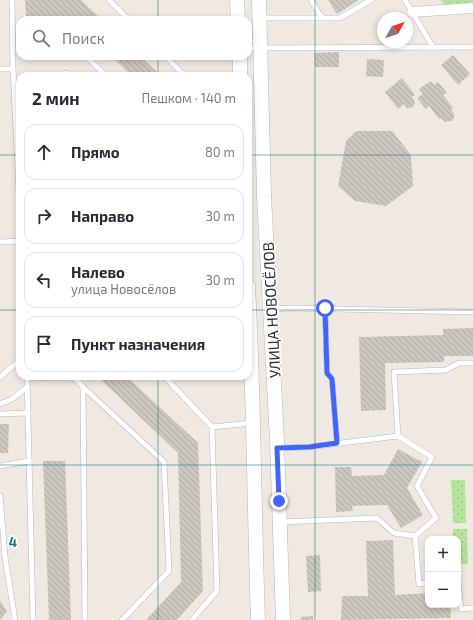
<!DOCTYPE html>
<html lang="ru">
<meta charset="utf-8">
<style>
body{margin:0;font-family:"Exo 2",sans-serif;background:#f2f2f3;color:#2b2b33}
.controls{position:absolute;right:12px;bottom:12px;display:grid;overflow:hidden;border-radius:8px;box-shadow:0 2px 6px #0003}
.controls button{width:36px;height:36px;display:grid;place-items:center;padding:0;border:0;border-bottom:1px solid #e1e1e2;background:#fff;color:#2b2b33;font:20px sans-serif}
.compass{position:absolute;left:377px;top:12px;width:36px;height:36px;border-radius:50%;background:#fff;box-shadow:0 2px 6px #0003;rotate:50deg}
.stop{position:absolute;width:12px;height:12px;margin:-9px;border:3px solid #4264fb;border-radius:50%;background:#fff}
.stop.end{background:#4264fb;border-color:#fff;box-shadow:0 1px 4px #0008}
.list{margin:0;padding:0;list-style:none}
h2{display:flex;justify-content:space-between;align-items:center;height:52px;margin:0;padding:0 16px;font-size:17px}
h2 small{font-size:13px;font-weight:400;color:#7c7c81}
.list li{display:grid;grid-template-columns:26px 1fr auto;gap:12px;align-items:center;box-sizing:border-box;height:56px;margin:0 8px 8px;padding:0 8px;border:1px solid #e1e1e2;border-radius:12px}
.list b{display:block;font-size:15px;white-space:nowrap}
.list p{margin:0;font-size:13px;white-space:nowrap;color:#7c7c81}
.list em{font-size:13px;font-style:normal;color:#7c7c81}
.icon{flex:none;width:22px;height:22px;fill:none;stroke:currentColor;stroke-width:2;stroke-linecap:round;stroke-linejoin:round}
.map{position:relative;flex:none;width:473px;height:620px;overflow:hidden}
.search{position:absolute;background:#fff;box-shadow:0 2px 6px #0003;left:16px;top:16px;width:236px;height:44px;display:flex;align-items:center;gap:10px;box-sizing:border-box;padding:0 14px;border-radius:12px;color:#7c7c81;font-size:15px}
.panel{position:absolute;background:#fff;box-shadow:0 2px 6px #0003;left:16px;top:72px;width:236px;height:308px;border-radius:12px}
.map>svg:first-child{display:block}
</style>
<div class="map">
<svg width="473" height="620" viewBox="0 0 473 620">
<defs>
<pattern id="park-dots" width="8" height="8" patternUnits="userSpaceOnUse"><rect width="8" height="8" fill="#b6e59e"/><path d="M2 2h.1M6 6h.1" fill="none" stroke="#9dc588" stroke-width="1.8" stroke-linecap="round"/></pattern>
<pattern id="building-back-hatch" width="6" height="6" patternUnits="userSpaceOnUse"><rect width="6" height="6" fill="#cbc7bf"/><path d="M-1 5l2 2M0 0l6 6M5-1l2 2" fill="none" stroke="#afaba4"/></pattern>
</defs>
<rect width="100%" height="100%" fill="#efe9e1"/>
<!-- park -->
<g fill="url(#park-dots)">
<path d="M441,0H473V3L445,5Z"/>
<path d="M451,480H465L466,523H453Z"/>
<path d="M453,529H467L468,564H458V539H453Z"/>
</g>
<!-- building -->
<g fill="url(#building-back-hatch)">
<path d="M25,0H81L102,20H73L69,16L26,17Z"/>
<path d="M328,0H359L337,14Z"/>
<path d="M339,52V67H315L314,53Z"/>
<path d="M453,55L470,74L458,85L441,65Z"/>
<path d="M111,56H140L161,76H132Z"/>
<path d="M367,59L384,60L383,77L366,76Z"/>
<path d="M402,78L415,95L412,97L415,103L412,108H407L404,104L398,109L385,92Z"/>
<path d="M431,81L434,85L438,82L447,93L443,95L453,108L451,109L454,114V118L451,121L445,122L441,118L439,119L429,106L426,109L417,98L423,94L419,89Z"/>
<path d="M356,131H392L411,155L413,186L386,206L355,201L338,186L346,141Z"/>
<path d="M473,328V356H444V362L385,363L386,410L361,411L359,337L443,335V329Z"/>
<path d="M97,376H126L198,443L203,591L177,620H146L181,582L178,453Z"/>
<path d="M0,424H9L8,453H0Z"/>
<path d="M398,449L422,462L407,488L423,515L401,528L387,505L352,506L353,511L336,512L335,467H351L352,476L384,475Z"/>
<path d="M43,461H65L71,620H49Z"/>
<path d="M393,540L395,595L428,593V605H450L451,618L341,620L342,596H368L366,541Z"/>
<path d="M320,555L321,591L308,592L306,556Z"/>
<path d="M0,601L7,611L0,620Z"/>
<path d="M313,616V620H301V617Z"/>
</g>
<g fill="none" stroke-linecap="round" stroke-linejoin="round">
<defs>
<g id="lane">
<path d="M12,0L13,69L20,210"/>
<path d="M109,0L129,20"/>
<path d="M311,0L322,18"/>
<path d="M405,0L433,47"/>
<path d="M260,18H340L371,0"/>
<path d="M248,48L473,47"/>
<path d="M86,56L106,76"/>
<path d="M165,56L185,76"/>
<path d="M0,69H13"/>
<path d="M66,73V76"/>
<path d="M0,242L20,241"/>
<path d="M325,308L327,373L332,379L337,443"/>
<path d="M271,309L290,308L473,312"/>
<path d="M27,376L33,620"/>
<path d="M164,376L212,427L252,423"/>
<path d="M0,377L20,360"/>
<path d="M27,378L74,377L83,387L164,462L169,571L122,620"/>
<path d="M83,387L85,620"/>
<path d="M0,404L12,399L27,387"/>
<path d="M0,414L28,413"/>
<path d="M398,436L432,457L417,486L436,518L415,536"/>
<path d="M277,448L309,447L398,436L394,372L446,370L459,363H473"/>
<path d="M0,466L29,461"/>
<path d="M0,496L5,557L15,620"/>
<path d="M281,522L377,518L394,533L415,536L419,584L428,583"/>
<path d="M458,582L461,609L473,608"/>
<path d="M192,620L217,591L212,427"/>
</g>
<path id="street" d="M412,12L473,8"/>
<g id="secondary">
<path d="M237,0L238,20"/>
<path d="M259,0L264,196L277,440L283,620"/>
<path d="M240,56V76"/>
<path d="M248,286C254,397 254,509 258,620"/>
</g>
</defs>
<!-- lane casing -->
<use href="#lane" stroke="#b4b7c1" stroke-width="6"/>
<!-- street casing -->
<use href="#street" stroke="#b4b7c1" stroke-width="11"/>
<!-- secondary casing -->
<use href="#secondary" stroke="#b4b7c1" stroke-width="15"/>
<!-- lane -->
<use href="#lane" stroke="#fff" stroke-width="5"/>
<!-- street -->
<use href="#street" stroke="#fff" stroke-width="10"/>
<!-- secondary -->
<use href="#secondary" stroke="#fff" stroke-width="14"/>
</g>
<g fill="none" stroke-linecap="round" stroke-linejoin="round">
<!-- route -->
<path stroke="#4264fb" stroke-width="5" d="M279,501L277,448L309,447L337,443L332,379L327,373L325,308"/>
</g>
<!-- grid -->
<path fill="none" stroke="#0f766e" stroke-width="1" stroke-opacity="0.55" d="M158,0V20M315,0V620M158,56V76M0,155H20M248,155H473M0,310H20M248,310H473M158,376V620M0,465H473"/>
<g text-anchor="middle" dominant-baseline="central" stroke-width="3.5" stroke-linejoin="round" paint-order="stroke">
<!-- street labels -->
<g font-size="15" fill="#2e2e2e" stroke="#fff">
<text transform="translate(271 310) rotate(-93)">УЛИЦА НОВОСЁЛОВ</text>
</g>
</g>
<g font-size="13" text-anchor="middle" font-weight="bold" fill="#0f766e" stroke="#fff" stroke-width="3.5" stroke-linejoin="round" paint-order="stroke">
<text x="13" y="547">4</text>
</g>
</svg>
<div class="controls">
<button>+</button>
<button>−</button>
</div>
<svg class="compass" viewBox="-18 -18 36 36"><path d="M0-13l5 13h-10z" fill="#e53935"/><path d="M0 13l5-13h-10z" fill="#7c7c81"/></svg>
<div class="stop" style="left:325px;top:308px"></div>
<div class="stop end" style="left:279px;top:501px"></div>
<div class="search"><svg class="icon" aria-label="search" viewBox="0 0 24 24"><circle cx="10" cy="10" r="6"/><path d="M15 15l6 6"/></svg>Поиск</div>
<section class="panel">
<h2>2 мин<small>Пешком · 140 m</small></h2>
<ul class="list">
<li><svg class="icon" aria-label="ahead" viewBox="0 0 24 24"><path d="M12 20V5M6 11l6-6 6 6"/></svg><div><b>Прямо</b></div><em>80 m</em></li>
<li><svg class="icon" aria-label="right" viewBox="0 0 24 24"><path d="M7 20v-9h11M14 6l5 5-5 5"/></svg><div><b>Направо</b></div><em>30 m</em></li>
<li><svg class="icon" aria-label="left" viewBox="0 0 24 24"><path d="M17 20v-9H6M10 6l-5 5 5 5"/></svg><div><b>Налево</b><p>улица Новосёлов</p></div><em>30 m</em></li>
<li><svg class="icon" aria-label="arrive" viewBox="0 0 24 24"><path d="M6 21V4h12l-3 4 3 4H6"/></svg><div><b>Пункт назначения</b></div></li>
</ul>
</section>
</div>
